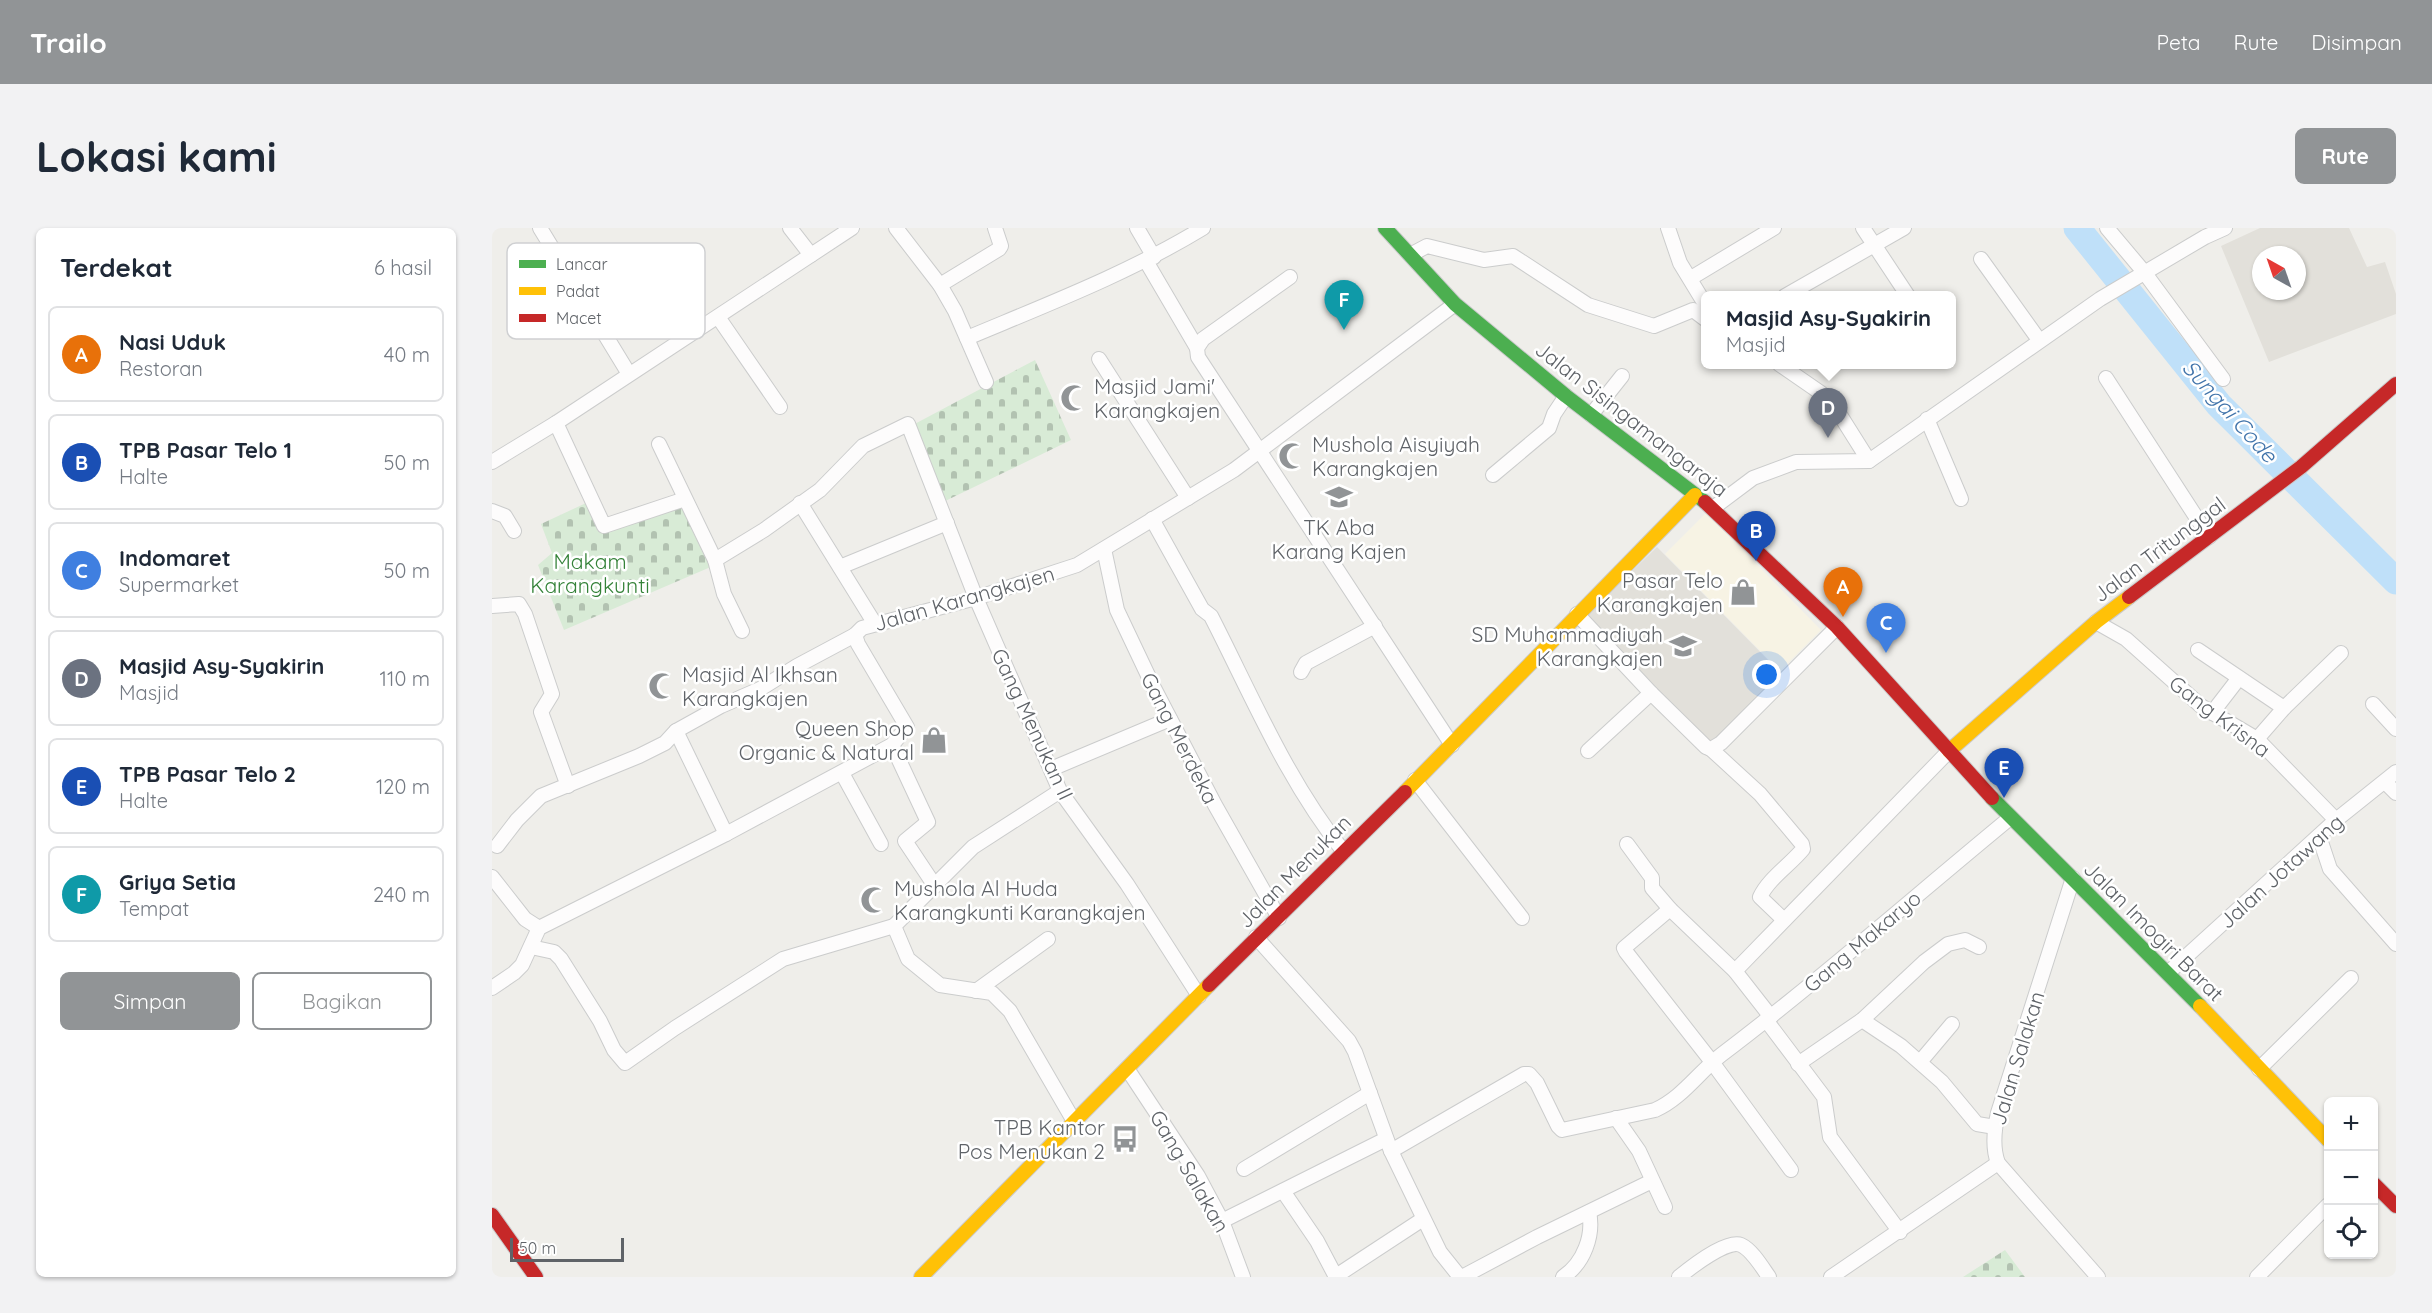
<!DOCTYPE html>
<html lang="id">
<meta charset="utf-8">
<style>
body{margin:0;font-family:Quicksand,sans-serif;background:#f2f2f3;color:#1f2937}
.controls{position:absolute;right:18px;bottom:18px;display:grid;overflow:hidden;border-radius:9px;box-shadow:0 2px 4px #0004}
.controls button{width:54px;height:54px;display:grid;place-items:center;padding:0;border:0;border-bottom:2px solid #e0e1e3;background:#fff;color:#1f2937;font:30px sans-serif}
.compass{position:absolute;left:1760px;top:18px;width:54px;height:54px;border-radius:50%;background:#fff;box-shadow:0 2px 4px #0004;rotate:320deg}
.scale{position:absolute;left:18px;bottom:15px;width:114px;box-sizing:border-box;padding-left:6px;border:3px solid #5f6368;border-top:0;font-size:16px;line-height:21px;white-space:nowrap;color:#5f6368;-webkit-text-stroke:4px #fff;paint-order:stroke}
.you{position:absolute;left:1275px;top:447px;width:21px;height:21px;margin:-15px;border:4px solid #fff;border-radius:50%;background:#1a73e8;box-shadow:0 0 0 9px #1a73e833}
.badge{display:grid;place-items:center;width:39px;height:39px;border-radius:50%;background:#919496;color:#fff;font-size:20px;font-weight:700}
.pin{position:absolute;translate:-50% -50px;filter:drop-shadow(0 2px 3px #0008)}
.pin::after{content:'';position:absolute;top:32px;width:21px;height:18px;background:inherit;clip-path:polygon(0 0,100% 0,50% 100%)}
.popup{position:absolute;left:1209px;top:63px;width:255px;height:78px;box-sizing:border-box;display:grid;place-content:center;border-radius:9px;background:#fff;filter:drop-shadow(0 2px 4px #0005);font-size:20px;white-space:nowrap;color:#747a83}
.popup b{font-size:22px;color:#1f2937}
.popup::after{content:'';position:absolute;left:50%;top:100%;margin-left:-12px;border:12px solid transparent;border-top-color:#fff}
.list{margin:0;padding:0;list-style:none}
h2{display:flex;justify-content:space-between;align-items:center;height:78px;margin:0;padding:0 24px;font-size:26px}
h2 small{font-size:20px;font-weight:400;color:#747a83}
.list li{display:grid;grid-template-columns:39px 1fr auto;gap:18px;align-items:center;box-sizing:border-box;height:96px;margin:0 12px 12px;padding:0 12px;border:2px solid #e0e1e3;border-radius:9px}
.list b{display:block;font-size:22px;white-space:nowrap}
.list p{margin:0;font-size:20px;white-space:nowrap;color:#747a83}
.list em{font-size:20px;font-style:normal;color:#747a83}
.actions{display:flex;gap:12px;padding:18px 24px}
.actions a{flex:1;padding:14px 0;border:2px solid #919496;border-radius:9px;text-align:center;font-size:21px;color:#919496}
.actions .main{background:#919496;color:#fff}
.icon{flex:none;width:33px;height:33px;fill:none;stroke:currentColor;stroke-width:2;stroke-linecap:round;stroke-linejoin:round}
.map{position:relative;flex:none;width:1904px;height:1049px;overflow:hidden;border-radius:9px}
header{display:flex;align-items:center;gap:36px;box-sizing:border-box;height:84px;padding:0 30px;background:#919496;color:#fff}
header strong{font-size:28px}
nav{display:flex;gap:33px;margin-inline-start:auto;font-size:21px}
.intro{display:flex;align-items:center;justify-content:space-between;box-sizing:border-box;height:144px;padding:0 36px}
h1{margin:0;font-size:42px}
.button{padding:15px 27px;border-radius:9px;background:#919496;color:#fff;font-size:21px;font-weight:700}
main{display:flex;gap:36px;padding:0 36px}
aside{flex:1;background:#fff;border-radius:9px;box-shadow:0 2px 4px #0004}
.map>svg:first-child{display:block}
</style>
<header>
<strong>Trailo</strong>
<nav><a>Peta</a><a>Rute</a><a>Disimpan</a></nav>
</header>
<div class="intro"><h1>Lokasi kami</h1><a class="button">Rute</a></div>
<main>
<aside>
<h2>Terdekat<small>6 hasil</small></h2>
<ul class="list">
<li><span class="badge" style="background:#e8710a">A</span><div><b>Nasi Uduk</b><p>Restoran</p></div><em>40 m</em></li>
<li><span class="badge" style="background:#1a4fb4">B</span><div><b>TPB Pasar Telo 1</b><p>Halte</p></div><em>50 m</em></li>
<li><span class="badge" style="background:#3f7fe0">C</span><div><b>Indomaret</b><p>Supermarket</p></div><em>50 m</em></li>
<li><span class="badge" style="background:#6b7280">D</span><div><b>Masjid Asy-Syakirin</b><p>Masjid</p></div><em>110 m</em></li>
<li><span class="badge" style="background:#1a4fb4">E</span><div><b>TPB Pasar Telo 2</b><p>Halte</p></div><em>120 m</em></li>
<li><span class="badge" style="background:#0f9aa8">F</span><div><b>Griya Setia</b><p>Tempat</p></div><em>240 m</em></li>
</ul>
<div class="actions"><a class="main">Simpan</a><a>Bagikan</a></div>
</aside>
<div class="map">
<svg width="1904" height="1049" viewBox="0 0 1904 1049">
<defs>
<pattern id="cemetery-stones" width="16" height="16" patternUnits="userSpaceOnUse" patternTransform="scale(1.5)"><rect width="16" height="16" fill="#d8ebd6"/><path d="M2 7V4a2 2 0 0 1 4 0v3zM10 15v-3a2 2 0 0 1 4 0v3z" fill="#b2c2b1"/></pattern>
</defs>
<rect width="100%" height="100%" fill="#efeeea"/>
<!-- commercial -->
<path fill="#f7f3e4" d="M1214,285L1329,402L1288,443L1173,326Z"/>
<!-- education -->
<g fill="#e2e0da" fill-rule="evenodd">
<path d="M1768,0H1857L1875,39L1893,34L1904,66V86L1777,134L1729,18ZM1769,27H1805V63H1769Z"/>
<path d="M1165,319L1290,446L1218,518L1092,390Z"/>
</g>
<!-- cemetery -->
<g fill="url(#cemetery-stones)">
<path d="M543,132L579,212L447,276L417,199Z"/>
<path d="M190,272L221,338L72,402L46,337L60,325L49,296L94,275L109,305Z"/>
<path d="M1513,1022L1533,1049H1471Z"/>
</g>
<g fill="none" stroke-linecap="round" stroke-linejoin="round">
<!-- river -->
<path stroke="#bfe0f9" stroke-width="27" d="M1585,0L1727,177L1904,353"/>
<defs>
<g id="street">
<path d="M48,0L137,146"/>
<path d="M298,0L319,27"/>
<path d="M404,0L448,57L463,83L494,154"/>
<path d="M645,0L662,29"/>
<path d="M1176,0L1188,35L1213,76"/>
<path d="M1371,0L1416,68"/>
<path d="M1615,0L1652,44L1731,151"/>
<path d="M918,27L935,18L992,32L1021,28L1096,77L1162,98L1201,82L1213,91"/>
<path d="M1489,31L1547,112"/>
<path d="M654,33L705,120"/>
<path d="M798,49L711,111L705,120L706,129L960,517"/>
<path d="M1199,50L1282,0"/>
<path d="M448,57L507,21L509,18L503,0"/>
<path d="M1293,68L1412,0"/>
<path d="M226,89L288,179"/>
<path d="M54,103L93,73"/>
<path d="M475,110C556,76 637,45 711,0"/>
<path d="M607,131L696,270"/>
<path d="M1287,136L1329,165L1343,179L1377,233"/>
<path d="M1614,150L1717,309"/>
<path d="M1099,187L1130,148"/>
<path d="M1435,191L1469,271"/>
<path d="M64,195L112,298L193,271"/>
<path d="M167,216L223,332L232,366L250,403"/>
<path d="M0,234L64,195L360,0"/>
<path d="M1001,247L1057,200L1062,186L1074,168"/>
<path d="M308,275L383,396"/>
<path d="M1221,280L1261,250L1304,234L1377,233L1608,71L1713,9L1733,0"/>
<path d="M0,283L13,288L22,303"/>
<path d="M660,291L710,381L719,388C760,468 795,553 852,624"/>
<path d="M612,321L625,382L662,460L723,577L787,690"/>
<path d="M223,332L272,302L328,262L371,218L416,196L484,370L568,563L635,656L707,768"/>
<path d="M348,339L455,295"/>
<path d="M0,378L27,376L33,386L60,466L49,484L76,558"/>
<path d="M1085,386L1159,465L1214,519L1219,521L1229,515L1345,399"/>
<path d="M1604,394L1634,411L1709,478L1765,511L1844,592"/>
<path d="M1706,422L1792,480"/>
<path d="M809,444L814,435L883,398"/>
<path d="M1881,476L1904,501"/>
<path d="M1720,485L1747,450"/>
<path d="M184,503L234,606"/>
<path d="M1765,511L1792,480L1849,425"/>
<path d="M400,517L436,594L413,613L443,658"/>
<path d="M1219,521L1268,566L1310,616L1311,621C1298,637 1277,650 1268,669L1292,692"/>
<path d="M1096,523L1159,465"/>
<path d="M559,541L678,491"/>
<path d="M350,545L389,616"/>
<path d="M923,552L1030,690"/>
<path d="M1893,554L1904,565"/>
<path d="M568,563L481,619L402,698L416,731L448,757L500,765L518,783L583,895"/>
<path d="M1827,608L1838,641L1904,716"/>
<path d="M1135,616L1160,650V660L1178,681L1243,743L1279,789"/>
<path d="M5,618L25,592L49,568L147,528L173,515L184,503L229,478L268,461L305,438L363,407L370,400L484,370L585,337L742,242L963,76"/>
<path d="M0,649L33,691L47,700"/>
<path d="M1581,650L1506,885C1502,902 1500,919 1506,935L1606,1049"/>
<path d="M1178,681L1132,720L1134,724L1220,834L1299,942"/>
<path d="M764,709L857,813L863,824L899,923L948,1024L968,1049"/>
<path d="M39,719L62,724L69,731L108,793L122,822L133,835L183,800L291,731L402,698"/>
<path d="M1243,743L1457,523"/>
<path d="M1676,745L1844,592L1904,544"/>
<path d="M0,760L22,745L30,737L47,700L234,606L400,517L415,499L366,416L363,407"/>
<path d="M484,763L556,711"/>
<path d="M1274,792L1332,869L1338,909L1408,1004"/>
<path d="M1370,792L1409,818L1450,854L1485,896L1503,899"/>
<path d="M1428,834L1460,796"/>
<path d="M1306,836L1370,792L1432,734L1456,716L1473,712L1487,719"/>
<path d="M1767,841L1859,750"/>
<path d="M636,842L706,948L730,993L751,1049"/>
<path d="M1124,890L1147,923L1173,979"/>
<path d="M899,923L1032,846H1037L1045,855L1066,898L1070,902L1163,882C1190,870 1206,845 1229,827C1328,752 1422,669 1518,590"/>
<path d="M752,941L878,865"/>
<path d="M791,963L825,1013L844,1049"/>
<path d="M730,993L894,911"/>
<path d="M844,1048L931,991"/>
<path d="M970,1049L1045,1009L1160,953"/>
<path d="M1071,1049C1092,1035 1102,1007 1097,984"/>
<path d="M1187,1049C1198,1040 1235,1011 1249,1017C1260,1022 1270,1039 1277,1049"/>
<path d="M1339,1049L1506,935"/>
<path d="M1765,1049L1836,977"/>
</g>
<g id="fast">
<path d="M893,0L963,76L1074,168L1213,274"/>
<path d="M1500,570L1708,778"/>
</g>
<g id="slow">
<path d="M1457,523L1604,394L1637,369"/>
<path d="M913,564L1203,267"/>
<path d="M1708,778L1836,912"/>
<path d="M429,1049L717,757"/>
</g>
<g id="jam">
<path d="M1213,274L1345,399L1500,570"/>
<path d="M1637,369L1809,239L1904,156"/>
<path d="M717,757L913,564"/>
<path d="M1882,956L1904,978"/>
<path d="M0,987L44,1049"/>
</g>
</defs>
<!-- street casing -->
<use href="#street" stroke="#cbcccc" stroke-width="16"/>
<!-- fast casing -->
<use href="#fast" stroke="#cacacb" stroke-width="16"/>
<!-- slow casing -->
<use href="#slow" stroke="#cacacb" stroke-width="16"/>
<!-- jam casing -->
<use href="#jam" stroke="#cacacb" stroke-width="16"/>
<!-- street -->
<use href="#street" stroke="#fdfcfc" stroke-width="14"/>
<!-- fast -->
<use href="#fast" stroke="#4caf50" stroke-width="14"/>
<!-- slow -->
<use href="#slow" stroke="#ffc107" stroke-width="14"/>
<!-- jam -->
<use href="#jam" stroke="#c62828" stroke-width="14"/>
</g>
<!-- icons -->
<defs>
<symbol id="mosque-bare" viewBox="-9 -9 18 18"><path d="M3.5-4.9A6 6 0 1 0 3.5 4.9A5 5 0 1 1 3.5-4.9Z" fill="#919496" stroke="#fff" stroke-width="2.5" paint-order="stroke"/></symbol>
<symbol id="school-bare" viewBox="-9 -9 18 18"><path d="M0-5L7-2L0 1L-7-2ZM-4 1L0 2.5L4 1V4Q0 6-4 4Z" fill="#919496" stroke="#fff" stroke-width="2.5" paint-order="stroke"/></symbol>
<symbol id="shop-bare" viewBox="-9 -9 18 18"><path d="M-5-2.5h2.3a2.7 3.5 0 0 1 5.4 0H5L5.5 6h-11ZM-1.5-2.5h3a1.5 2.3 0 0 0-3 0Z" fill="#919496" stroke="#fff" stroke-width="2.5" paint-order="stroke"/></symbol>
<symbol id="bus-bare" viewBox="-9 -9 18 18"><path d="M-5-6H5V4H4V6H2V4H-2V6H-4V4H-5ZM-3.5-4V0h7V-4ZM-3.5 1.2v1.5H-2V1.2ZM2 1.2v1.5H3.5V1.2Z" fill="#919496" stroke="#fff" stroke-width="2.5" paint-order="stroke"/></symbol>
</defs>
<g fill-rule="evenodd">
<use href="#mosque-bare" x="563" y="151" width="38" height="38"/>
<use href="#mosque-bare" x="781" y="209" width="38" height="38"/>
<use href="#school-bare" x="828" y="250" width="38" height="38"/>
<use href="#shop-bare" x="1232" y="345" width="38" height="38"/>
<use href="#school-bare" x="1172" y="399" width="38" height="38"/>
<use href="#mosque-bare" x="151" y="439" width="38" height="38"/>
<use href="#shop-bare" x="423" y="493" width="38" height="38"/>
<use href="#mosque-bare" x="363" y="653" width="38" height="38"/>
<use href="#bus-bare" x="614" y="892" width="38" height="38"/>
</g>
<g text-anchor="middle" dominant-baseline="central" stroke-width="5" stroke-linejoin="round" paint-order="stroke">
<!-- poi labels -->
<g font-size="21" fill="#5f6368" stroke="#fff" text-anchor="start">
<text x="602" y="158">Masjid Jami'<tspan x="602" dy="24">Karangkajen</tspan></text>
<text x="820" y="216">Mushola Aisyiyah<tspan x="820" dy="24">Karangkajen</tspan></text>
<text x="847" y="299" text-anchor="middle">TK Aba<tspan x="847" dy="24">Karang Kajen</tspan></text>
<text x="1231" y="352" text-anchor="end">Pasar Telo<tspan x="1231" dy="24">Karangkajen</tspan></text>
<text x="1171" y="406" text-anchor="end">SD Muhammadiyah<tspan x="1171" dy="24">Karangkajen</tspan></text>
<text x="190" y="446">Masjid Al Ikhsan<tspan x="190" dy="24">Karangkajen</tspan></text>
<text x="422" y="500" text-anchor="end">Queen Shop<tspan x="422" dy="24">Organic &amp; Natural</tspan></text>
<text x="402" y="660">Mushola Al Huda<tspan x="402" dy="24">Karangkunti Karangkajen</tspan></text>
<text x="613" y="899" text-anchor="end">TPB Kantor<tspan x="613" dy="24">Pos Menukan 2</tspan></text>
</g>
<!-- street labels -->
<g font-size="21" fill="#5f6368" stroke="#fff">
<text transform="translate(1140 191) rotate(38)">Jalan Sisingamangaraja</text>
<text transform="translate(1667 321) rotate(-37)">Jalan Tritunggal</text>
<text transform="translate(472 370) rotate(-16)">Jalan Karangkajen</text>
<text transform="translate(1728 488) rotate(37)">Gang Krisna</text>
<text transform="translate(541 496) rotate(65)">Gang Menukan II</text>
<text transform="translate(688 510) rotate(63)">Gang Merdeka</text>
<text transform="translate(802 643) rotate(-45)">Jalan Menukan</text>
<text transform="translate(1789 643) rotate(-42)">Jalan Jotawang</text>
<text transform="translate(1662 703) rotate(45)">Jalan Imogiri Barat</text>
<text transform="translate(1370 713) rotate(-40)">Gang Makaryo</text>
<text transform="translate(1525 830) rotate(-73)">Jalan Salakan</text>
<text transform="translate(698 943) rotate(60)">Gang Salakan</text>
</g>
<!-- park labels -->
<g font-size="21" fill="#348238" stroke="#fff">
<text x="98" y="333">Makam<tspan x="98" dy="24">Karangkunti</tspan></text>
</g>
<!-- water labels -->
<g font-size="22" font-style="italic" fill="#4174aa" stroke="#fff">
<text transform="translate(1738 183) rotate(48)">Sungai Code</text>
</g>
</g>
<!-- legend -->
<rect x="15" y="15" width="198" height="96" rx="9" fill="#fff" stroke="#cfd0d2" stroke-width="1.5"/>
<rect x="27" y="32" width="27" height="8" fill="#4caf50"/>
<rect x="27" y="59" width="27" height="8" fill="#ffc107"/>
<rect x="27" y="86" width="27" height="8" fill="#c62828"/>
<g font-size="16" fill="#5f6368">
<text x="64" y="42">Lancar</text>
<text x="64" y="69">Padat</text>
<text x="64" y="96">Macet</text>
</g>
</svg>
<div class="controls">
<button>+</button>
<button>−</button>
<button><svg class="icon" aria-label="locate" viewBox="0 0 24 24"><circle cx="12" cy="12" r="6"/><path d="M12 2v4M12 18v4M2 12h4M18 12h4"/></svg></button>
</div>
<svg class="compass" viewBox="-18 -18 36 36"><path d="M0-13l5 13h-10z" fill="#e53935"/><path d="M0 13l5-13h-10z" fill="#747a83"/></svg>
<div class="scale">50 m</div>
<div class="you"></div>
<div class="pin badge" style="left:1351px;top:389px;background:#e8710a">A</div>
<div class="pin badge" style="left:1264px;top:333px;background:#1a4fb4">B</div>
<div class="pin badge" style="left:1394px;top:425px;background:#3f7fe0">C</div>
<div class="pin badge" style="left:1336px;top:210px;background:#6b7280">D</div>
<div class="popup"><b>Masjid Asy-Syakirin</b>Masjid</div>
<div class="pin badge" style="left:1512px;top:570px;background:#1a4fb4">E</div>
<div class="pin badge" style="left:852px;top:102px;background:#0f9aa8">F</div>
</div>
</main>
